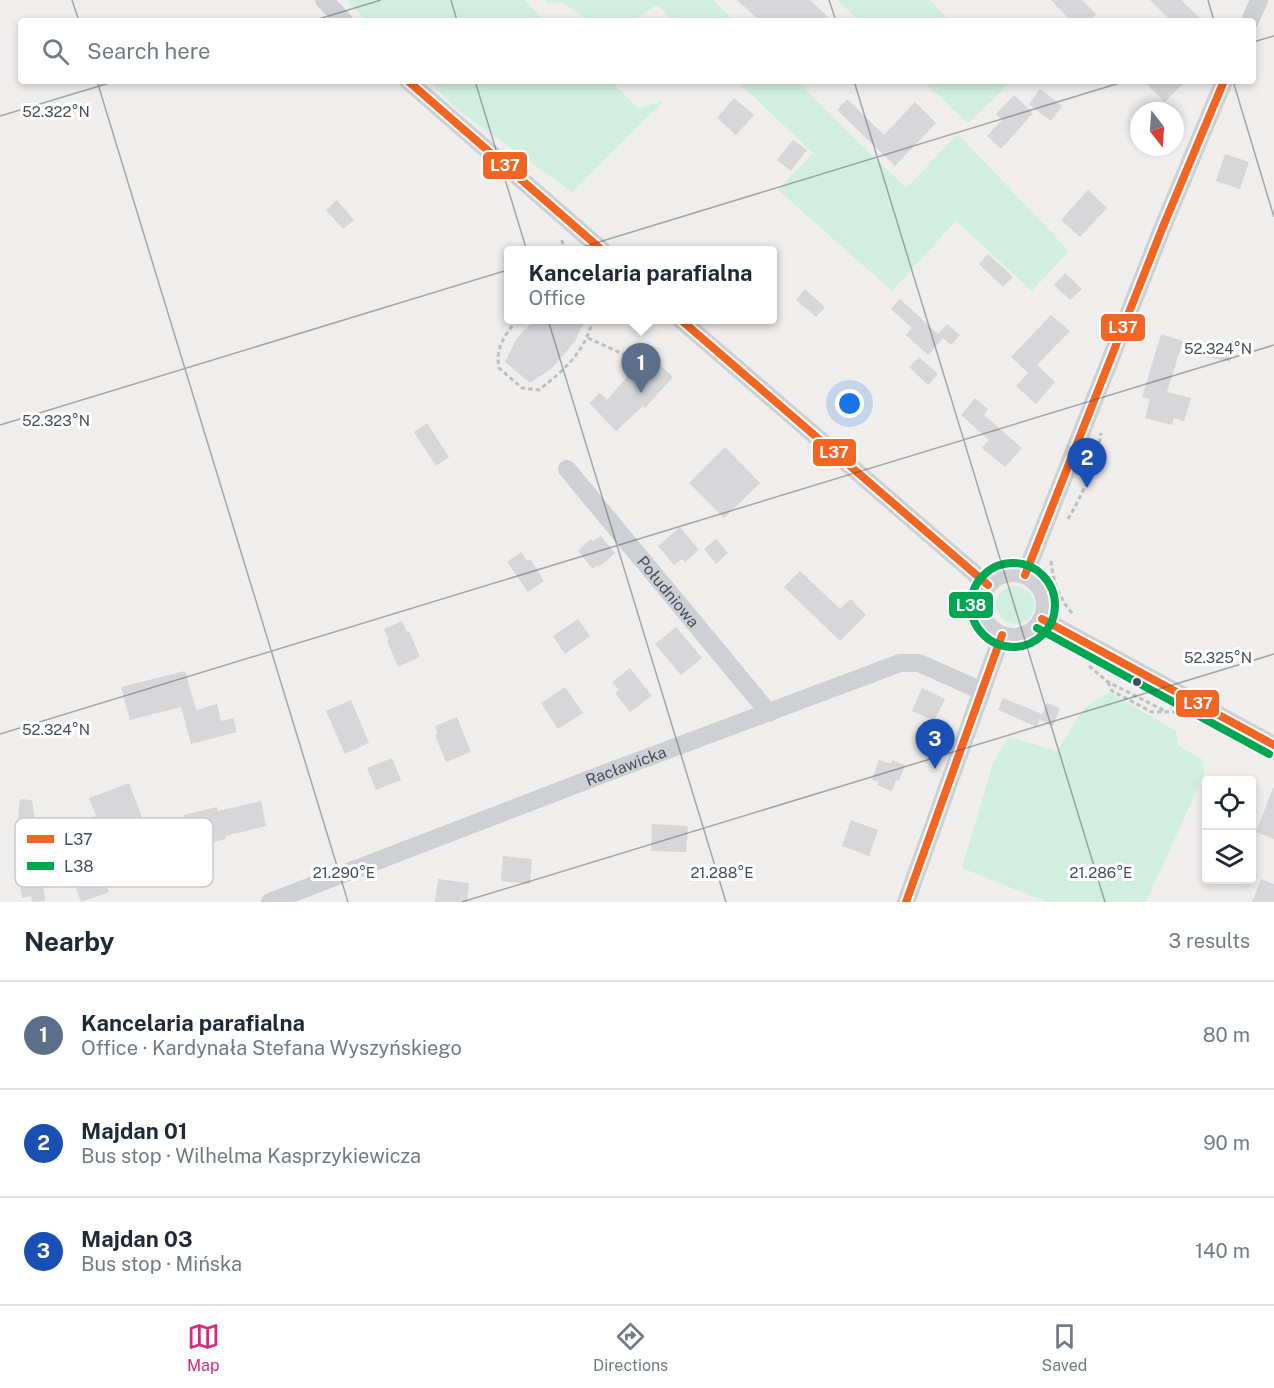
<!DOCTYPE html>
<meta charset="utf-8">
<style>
body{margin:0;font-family:"Public Sans",sans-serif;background:#f6f6f7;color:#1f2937}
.controls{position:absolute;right:18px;bottom:18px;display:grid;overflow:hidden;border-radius:6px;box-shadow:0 3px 9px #0003}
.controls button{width:54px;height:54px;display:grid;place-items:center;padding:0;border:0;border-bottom:2px solid #e0e1e3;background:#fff;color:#1f2937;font:30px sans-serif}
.compass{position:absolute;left:1130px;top:102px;width:54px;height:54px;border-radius:50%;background:#fff;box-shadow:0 3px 9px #0003;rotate:163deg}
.you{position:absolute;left:850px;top:404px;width:21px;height:21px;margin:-15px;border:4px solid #fff;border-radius:50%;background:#1a73e8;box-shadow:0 0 0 9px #1a73e833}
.badge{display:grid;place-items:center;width:39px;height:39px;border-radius:50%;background:#db2777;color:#fff;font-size:20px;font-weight:700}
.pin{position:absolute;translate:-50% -50px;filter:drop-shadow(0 2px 3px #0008)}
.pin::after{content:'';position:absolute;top:32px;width:21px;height:18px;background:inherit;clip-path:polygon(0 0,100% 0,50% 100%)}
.popup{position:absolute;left:504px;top:246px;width:273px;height:78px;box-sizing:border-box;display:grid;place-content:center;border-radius:6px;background:#fff;filter:drop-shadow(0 2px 4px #0005);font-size:20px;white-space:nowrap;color:#747a83}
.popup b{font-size:22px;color:#1f2937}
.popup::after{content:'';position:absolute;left:50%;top:100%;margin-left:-12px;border:12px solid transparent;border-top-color:#fff}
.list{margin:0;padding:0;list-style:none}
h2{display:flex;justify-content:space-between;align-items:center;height:78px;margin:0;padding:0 24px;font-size:26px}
h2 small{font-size:20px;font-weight:400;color:#747a83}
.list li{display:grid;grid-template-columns:39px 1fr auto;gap:18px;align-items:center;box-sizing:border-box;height:108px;padding:0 24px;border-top:2px solid #e0e1e3}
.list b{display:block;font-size:22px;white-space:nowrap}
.list p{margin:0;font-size:20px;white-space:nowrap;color:#747a83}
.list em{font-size:20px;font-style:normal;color:#747a83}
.icon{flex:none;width:33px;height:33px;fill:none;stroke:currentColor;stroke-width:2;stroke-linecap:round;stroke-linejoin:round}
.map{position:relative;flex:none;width:1274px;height:902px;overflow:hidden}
.search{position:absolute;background:#fff;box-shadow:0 3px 9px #0003;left:18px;right:18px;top:18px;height:66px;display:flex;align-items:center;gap:15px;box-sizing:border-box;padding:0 21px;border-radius:6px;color:#747a83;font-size:22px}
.sheet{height:402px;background:#fff}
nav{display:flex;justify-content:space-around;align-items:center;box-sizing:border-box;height:84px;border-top:2px solid #e0e1e3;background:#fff;font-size:16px;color:#747a83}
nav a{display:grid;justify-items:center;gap:3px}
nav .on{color:#db2777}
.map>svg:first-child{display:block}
</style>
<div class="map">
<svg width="1274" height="902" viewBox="0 0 1274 902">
<rect width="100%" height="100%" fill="#efeeed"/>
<!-- green -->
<g fill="#d1efe0">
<path d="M347,0H525L545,21H366Z"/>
<path d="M545,0H713L734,21H674L657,5L632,21H590L561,2L548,3Z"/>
<path d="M837,0H930L950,21H859Z"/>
<path d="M428,81H611L638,108L664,101L572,192L458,110Z"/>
<path d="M737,81H796L906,188L958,134L1069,251L1032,291L956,221L892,291L778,190L813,153Z"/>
<path d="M923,81H1008L1010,83L968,123Z"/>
<circle cx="1015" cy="605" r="19"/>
<path d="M1109,692L1176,731L1178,745L1202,759L1205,772L1146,902H1047L962,868L993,763L1009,737L1057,751L1084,708Z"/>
</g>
<!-- building -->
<g fill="#d7d7d9">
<path d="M737,0H810L832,21H760Z"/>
<path d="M1051,0H1082L1096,14L1090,21H1071Z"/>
<path d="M1150,0H1181L1203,21H1171Z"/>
<path d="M1143,81H1186L1165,102Z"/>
<path d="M1040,89L1062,106L1051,121L1029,104Z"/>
<path d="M1014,95L1033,113L1001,149L987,136L1002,120L996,114Z"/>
<path d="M734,98L754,115L736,135L717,118Z"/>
<path d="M847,99L884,135L915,102L936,123L895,166L837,110Z"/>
<path d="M793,140L807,150L791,171L777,160Z"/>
<path d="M1225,154L1249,162L1240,189L1216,181Z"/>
<path d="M1088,190L1107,208L1080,237L1061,220Z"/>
<path d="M337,200L354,220L343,229L326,210Z"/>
<path d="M988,254L1013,277L1003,287L979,264Z"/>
<path d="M1065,273L1082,289L1070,300L1054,285Z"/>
<path d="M805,289L825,307L816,317L796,300Z"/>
<path d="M900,299L938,334L947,324L960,335L951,345L943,338L928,355L906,335L912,328L891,309Z"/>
<path d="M1051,315L1070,331L1037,365L1055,382L1036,404L1016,386L1028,373L1011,357Z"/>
<path d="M534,320H585L575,341L565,353L551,369L530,383L505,362L517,338Z"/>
<path d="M1161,334L1183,341L1167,392L1191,398L1184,421L1174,418L1172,425L1145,418L1150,399L1142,397Z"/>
<path d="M1206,341L1233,347L1230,362L1203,356Z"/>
<path d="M648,354L673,377L645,408L643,406L616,431L589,403L600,393L607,400L629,375L626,372L635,362L638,365Z"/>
<path d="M919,357L938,374L928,385L909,367Z"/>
<path d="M975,398L988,409L984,415L1022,448L1005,467L982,448L989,440L961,415Z"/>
<path d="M427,423L449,457L436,466L414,432Z"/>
<path d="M725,447L760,483L724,518L689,483Z"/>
<path d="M680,527L699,550L685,562L682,559L674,565L658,546Z"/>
<path d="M601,536L615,553L599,567L597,565L593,569L578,551L591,539L593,541Z"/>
<path d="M716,539L728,553L716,564L704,549Z"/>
<path d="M521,552L527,561L530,559L544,581L528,592L507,562Z"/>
<path d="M800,571L840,609L851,599L866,615L840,641L784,587Z"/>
<path d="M578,619L590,636L565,654L553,636Z"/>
<path d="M402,621L407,632L409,631L420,657L398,667L387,641L389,640L384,629Z"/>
<path d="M676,627L702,658L681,675L655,644Z"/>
<path d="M630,668L652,696L630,712L615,693L619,690L612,682Z"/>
<path d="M185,671L196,710L217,704L221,721L233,718L237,732L191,744L181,707L130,720L121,687Z"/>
<path d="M565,687L583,713L558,729L541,703Z"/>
<path d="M922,688L945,699L934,721L912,711Z"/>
<path d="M1003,698L1042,714L1037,727L998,710Z"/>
<path d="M351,700L369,743L345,754L326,711Z"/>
<path d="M1047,703L1060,708L1053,726L1040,720Z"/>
<path d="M457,717L471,752L446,762L435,735L438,734L435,726Z"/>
<path d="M392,758L401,780L376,790L367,768Z"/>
<path d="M879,760L891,764L892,760L905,765L899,781L896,780L892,791L877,785L879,782L872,780Z"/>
<path d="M129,783L151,841L98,861L109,892L81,902L55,831L96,816L89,798Z"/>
<path d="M1273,788H1274V839L1256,832Z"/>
<path d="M20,799L32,800L34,815L33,829L17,828Z"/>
<path d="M261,801L266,826L225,836L226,839L203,845L200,834L189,836L184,815L217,807L218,811Z"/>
<path d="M851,820L878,830L869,856L842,846Z"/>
<path d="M652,824L688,826L686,852L651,851Z"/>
<path d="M503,856L532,859L530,884L501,881Z"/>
<path d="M41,860L45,901L32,902L31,896L22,898L19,877H21L20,866L26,862Z"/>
<path d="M438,879L469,883L467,902H435Z"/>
<path d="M1261,879L1274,884V902H1252Z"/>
</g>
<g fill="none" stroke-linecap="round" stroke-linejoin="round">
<!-- path -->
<g stroke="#b9c4c2" stroke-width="3" stroke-dasharray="4.5 3" stroke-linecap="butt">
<path d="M562,240L563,245L568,250"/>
<path d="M517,320C505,335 495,348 499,368L522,388L539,390C566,368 583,354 593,320"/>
<path d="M588,338L625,355"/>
<path d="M1068,519C1083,494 1097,462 1101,433"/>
<path d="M1051,561C1053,581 1059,599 1073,614"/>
<path d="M1089,666L1108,682L1167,712"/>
<path d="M1108,682L1112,691L1152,712H1176"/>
</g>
<!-- minor -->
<g stroke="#ced0d4" stroke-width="18">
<path d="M324,0L344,21"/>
<path d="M1250,21L1259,0"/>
<path d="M408,81L602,250"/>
<path d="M681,320L988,585"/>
<path id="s1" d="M567,469L769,713"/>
<circle cx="1013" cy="605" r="32"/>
<path d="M1025,575L1162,229L1224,81"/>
<path d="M1042,619L1274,745"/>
<path id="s2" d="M270,902L598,776L900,663H919L982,691"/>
<path d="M906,902L1002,635"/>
</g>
<defs>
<g id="bus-1">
<path d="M408,81L602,250"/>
<path d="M681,320L988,585"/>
<path d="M1025,575L1162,229L1224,81"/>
<path d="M1042,619L1274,745"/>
<path d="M906,902L1002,635"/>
</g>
<g id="bus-2">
<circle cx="1013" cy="605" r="42"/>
<path d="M1037,628L1269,754"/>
</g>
</defs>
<!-- bus-1 casing -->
<use href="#bus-1" stroke="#fff" stroke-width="12"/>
<!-- bus-2 casing -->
<use href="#bus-2" stroke="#fff" stroke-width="12"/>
<!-- bus-1 -->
<use href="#bus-1" stroke="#f26522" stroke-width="8"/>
<!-- bus-2 -->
<use href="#bus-2" stroke="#00a651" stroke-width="8"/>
</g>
<!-- ticks -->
<path fill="none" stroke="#444d5b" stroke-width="1.5" stroke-opacity="0.45" d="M72,0L79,21M451,0L457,21M829,0L836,21M1208,0L1214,21M312,21L381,0M1253,42L1274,36M97,81L348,902M475,81L726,902M854,81L1105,902M1233,81L1274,217M0,116L116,81M0,425L1126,81M0,734L1274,345M462,902L1274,654"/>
<!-- markers -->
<circle fill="#444d5b" stroke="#fff" stroke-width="2" cx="1137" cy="682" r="5"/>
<g text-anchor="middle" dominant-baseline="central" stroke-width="6" stroke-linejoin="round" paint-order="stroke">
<!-- street labels -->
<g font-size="16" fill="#444d5b" stroke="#fff">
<text stroke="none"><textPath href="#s1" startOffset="159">Południowa</textPath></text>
<text stroke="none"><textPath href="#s2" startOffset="381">Racławicka</textPath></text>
</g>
</g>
<!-- legend -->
<rect x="15" y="818" width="198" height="69" rx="9" fill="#fff" stroke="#c7cace" stroke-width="1.5"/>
<rect x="27" y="835" width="27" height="8" fill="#f26522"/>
<rect x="27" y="862" width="27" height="8" fill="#00a651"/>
<g font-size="16" fill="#444d5b">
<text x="64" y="845">L37</text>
<text x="64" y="872">L38</text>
</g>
<g font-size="15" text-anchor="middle" fill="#444d5b" stroke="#fff" stroke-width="6" stroke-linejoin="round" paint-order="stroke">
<text x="56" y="117">52.322°N</text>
<text x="1218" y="354">52.324°N</text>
<text x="56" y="426">52.323°N</text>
<text x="1218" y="663">52.325°N</text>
<text x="56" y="735">52.324°N</text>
<text x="344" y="878">21.290°E</text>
<text x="722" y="878">21.288°E</text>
<text x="1101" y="878">21.286°E</text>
</g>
<g stroke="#fff" stroke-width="2">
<rect x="482" y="151" width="46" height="29" rx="6" fill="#f26522"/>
<rect x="1100" y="313" width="46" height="29" rx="6" fill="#f26522"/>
<rect x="812" y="438" width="45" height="29" rx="6" fill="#f26522"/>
<rect x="948" y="591" width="46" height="28" rx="6" fill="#00a651"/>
<rect x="1175" y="689" width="45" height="29" rx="6" fill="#f26522"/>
</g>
<g font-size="16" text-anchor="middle" font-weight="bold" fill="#fff">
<text x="505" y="171">L37</text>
<text x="1123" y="333">L37</text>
<text x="834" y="458">L37</text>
<text x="971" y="611">L38</text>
<text x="1198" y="709">L37</text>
</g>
</svg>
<div class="controls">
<button><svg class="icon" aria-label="locate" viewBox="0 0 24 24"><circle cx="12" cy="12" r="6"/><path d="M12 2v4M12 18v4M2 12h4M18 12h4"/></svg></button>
<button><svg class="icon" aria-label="layers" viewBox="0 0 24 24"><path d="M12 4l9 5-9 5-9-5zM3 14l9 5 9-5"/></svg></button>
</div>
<svg class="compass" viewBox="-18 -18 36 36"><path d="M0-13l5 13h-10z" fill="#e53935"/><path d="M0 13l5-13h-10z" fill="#747a83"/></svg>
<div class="you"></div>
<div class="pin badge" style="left:641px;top:393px;background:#5c6f8a">1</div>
<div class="popup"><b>Kancelaria parafialna</b>Office</div>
<div class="pin badge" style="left:1087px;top:488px;background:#1a4fb4">2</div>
<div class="pin badge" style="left:935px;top:769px;background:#1a4fb4">3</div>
<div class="search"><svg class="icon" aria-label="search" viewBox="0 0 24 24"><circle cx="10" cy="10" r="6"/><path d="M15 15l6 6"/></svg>Search here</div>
</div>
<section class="sheet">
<h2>Nearby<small>3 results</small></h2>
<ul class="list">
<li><span class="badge" style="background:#5c6f8a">1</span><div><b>Kancelaria parafialna</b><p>Office · Kardynała Stefana Wyszyńskiego</p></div><em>80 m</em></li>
<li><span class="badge" style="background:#1a4fb4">2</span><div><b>Majdan 01</b><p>Bus stop · Wilhelma Kasprzykiewicza</p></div><em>90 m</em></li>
<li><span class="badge" style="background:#1a4fb4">3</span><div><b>Majdan 03</b><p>Bus stop · Mińska</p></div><em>140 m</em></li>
</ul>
</section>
<nav>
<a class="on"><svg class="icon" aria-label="map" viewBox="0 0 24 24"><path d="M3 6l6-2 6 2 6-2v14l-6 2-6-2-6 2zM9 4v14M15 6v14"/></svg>Map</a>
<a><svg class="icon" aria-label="directions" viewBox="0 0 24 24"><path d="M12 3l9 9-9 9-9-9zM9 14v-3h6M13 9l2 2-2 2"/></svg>Directions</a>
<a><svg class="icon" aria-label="saved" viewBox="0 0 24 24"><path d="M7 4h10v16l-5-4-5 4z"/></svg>Saved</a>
</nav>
